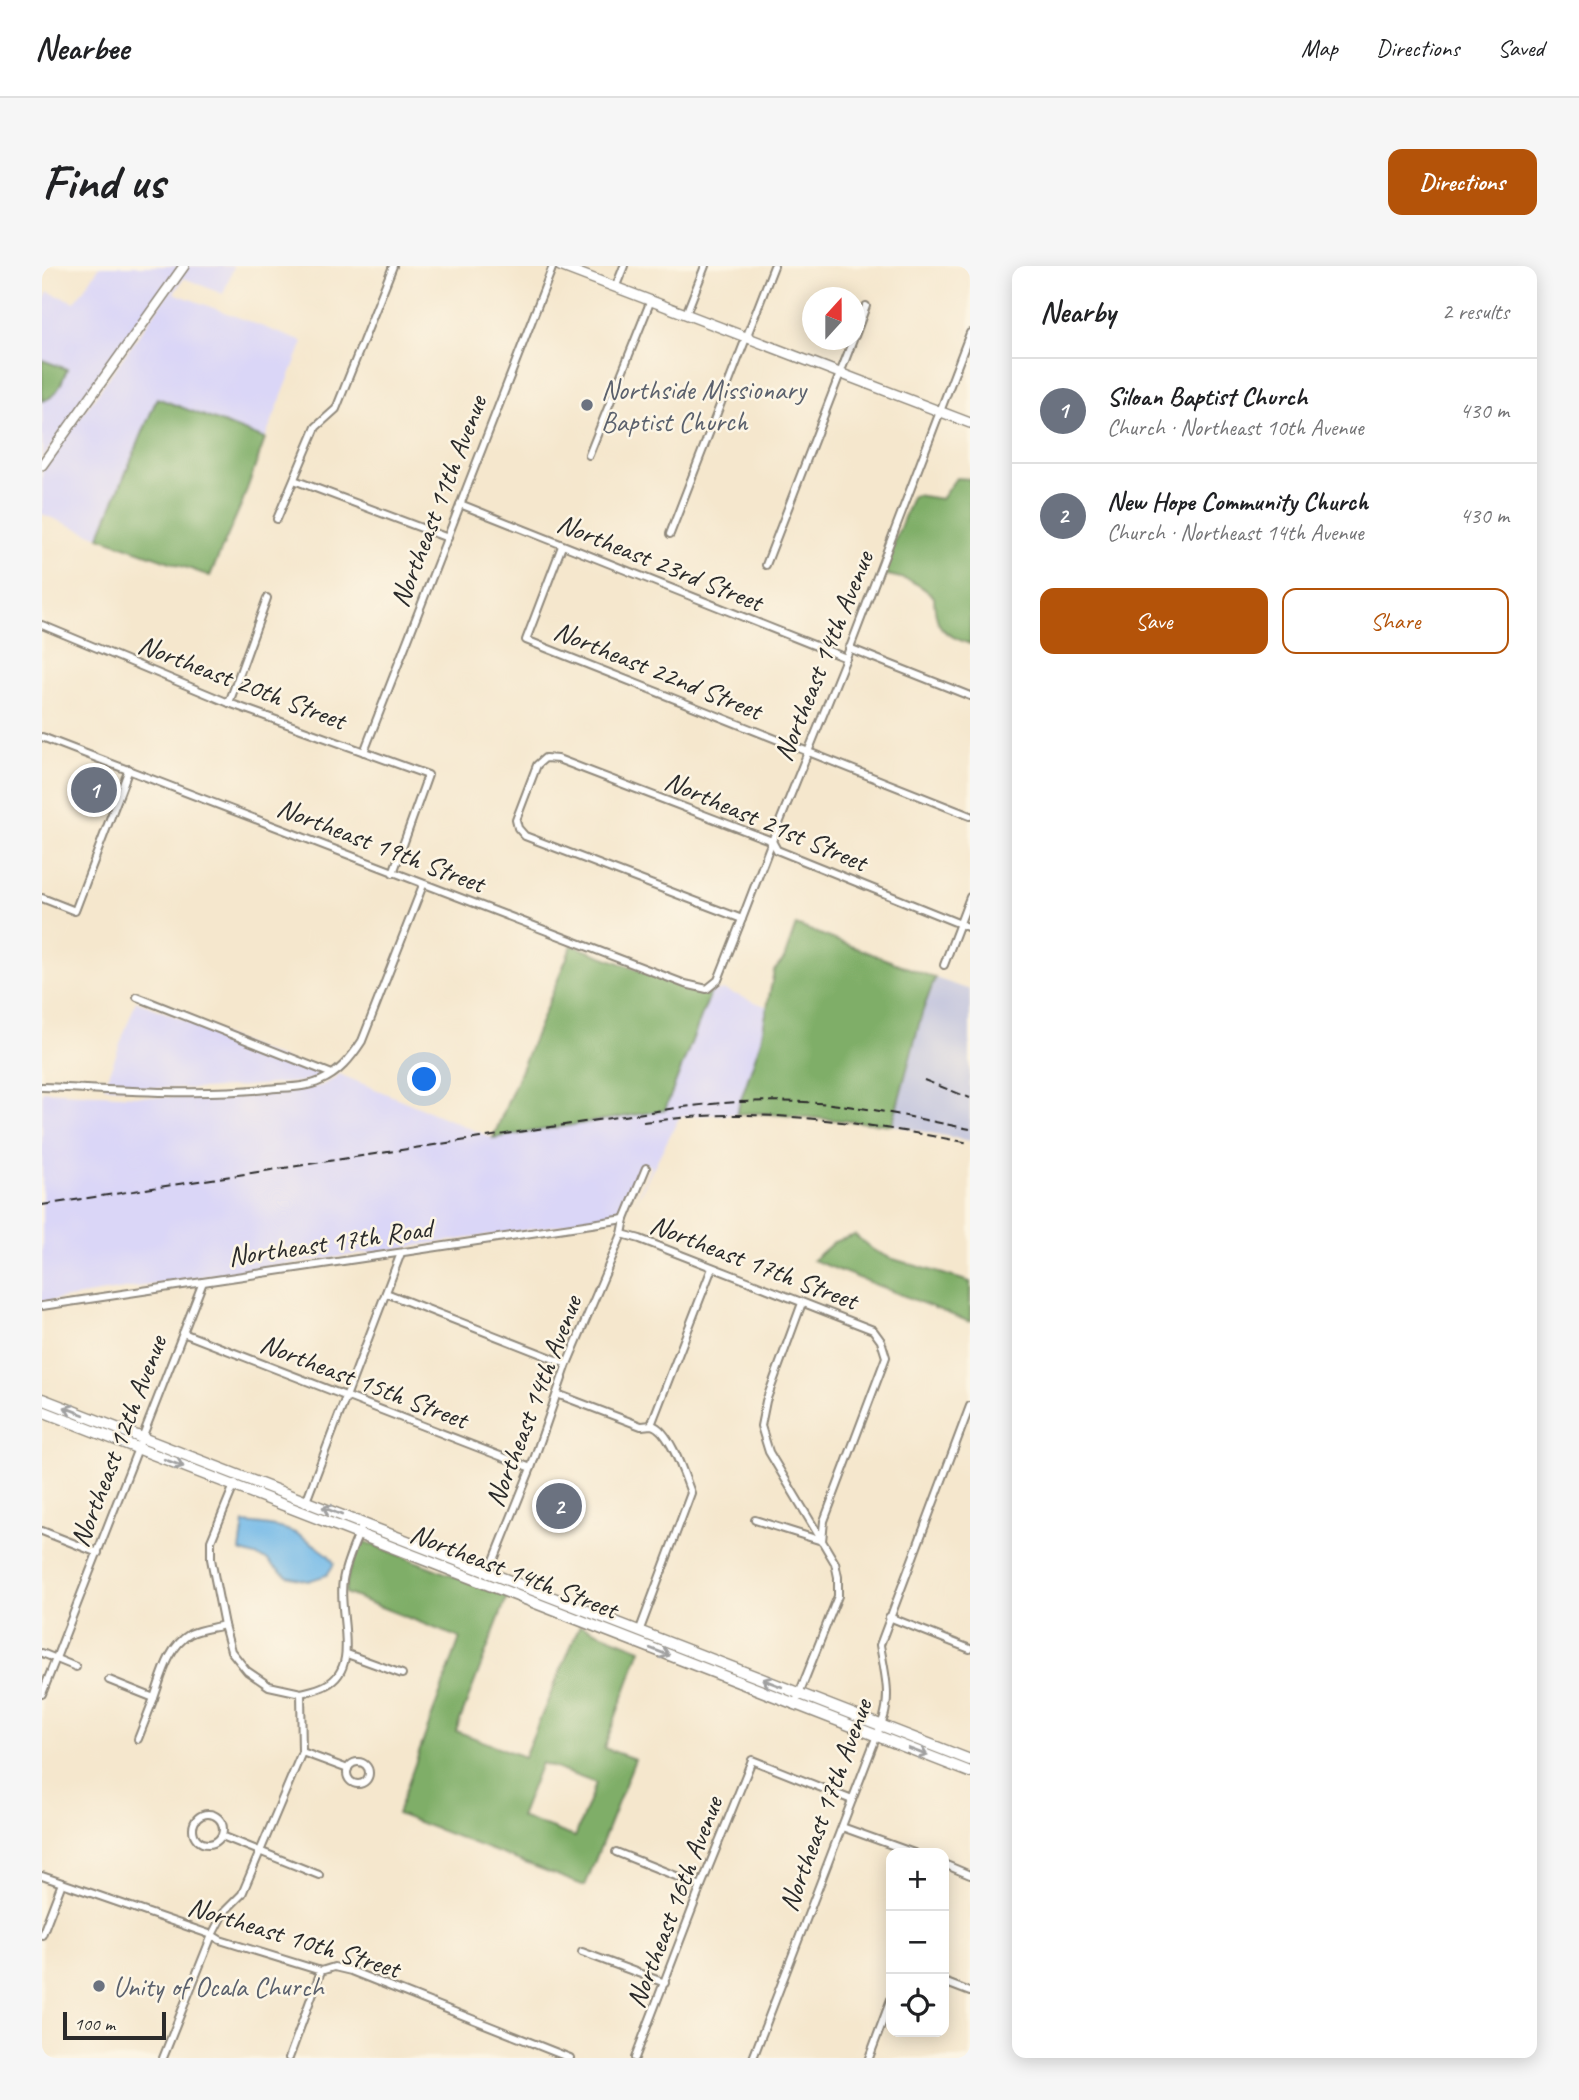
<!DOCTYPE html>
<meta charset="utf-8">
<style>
body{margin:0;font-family:Caveat,sans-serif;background:#f6f6f6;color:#202124}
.controls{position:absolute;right:21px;bottom:21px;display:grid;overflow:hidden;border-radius:14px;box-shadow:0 4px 18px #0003}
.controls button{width:63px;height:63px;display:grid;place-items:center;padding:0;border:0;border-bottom:2px solid #e0e0e0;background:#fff;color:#202124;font:35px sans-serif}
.compass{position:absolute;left:760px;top:21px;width:63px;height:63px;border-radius:50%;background:#fff;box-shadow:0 4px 18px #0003;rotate:21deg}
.scale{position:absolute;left:21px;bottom:18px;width:103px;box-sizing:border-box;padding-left:7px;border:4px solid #2b2b2b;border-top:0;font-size:19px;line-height:24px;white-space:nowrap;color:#2b2b2b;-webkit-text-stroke:5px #fcf5e5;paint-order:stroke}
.you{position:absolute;left:383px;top:814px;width:24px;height:24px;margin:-18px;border:5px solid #fff;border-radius:50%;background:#1a73e8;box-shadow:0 0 0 10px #1a73e833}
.badge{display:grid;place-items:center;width:46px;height:46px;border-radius:50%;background:#b45309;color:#fff;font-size:23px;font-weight:700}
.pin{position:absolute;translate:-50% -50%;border:4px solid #fff;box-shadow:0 2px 7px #0006}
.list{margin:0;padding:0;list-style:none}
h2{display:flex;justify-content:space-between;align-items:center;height:91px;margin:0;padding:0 28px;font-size:30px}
h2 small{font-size:23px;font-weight:400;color:#757577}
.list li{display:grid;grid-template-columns:46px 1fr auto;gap:21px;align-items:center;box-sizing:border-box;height:105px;padding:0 28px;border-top:2px solid #e0e0e0}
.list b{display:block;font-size:26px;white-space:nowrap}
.list p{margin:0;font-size:23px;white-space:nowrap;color:#757577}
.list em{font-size:23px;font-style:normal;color:#757577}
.actions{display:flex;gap:14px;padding:21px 28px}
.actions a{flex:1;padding:16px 0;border:2px solid #b45309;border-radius:14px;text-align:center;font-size:24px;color:#b45309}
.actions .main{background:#b45309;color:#fff}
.icon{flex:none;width:38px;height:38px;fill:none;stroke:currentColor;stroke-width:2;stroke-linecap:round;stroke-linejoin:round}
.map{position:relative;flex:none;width:928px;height:1792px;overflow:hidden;border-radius:14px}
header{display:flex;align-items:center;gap:42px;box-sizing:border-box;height:98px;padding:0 35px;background:#fff;border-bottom:2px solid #e0e0e0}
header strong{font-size:33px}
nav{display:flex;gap:38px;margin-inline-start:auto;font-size:24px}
.intro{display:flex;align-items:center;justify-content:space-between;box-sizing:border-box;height:168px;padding:0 42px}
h1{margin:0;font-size:49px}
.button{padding:18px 32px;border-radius:14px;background:#b45309;color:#fff;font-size:24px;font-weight:700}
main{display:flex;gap:42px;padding:0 42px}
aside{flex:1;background:#fff;border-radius:14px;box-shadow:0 4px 18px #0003}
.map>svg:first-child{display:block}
</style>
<header>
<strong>Nearbee</strong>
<nav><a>Map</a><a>Directions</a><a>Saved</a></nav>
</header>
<div class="intro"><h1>Find us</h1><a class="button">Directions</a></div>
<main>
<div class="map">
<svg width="928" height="1792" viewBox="0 0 928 1792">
<rect width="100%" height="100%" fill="#fcf5e5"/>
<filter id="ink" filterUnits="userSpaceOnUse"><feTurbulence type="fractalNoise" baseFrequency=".0143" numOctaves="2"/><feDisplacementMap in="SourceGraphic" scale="14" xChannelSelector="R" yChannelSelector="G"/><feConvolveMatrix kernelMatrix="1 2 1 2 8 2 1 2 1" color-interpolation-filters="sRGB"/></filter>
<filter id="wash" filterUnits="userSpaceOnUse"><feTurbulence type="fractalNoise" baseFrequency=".00686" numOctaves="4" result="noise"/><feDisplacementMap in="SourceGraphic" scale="28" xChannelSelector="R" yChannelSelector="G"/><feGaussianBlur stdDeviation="1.57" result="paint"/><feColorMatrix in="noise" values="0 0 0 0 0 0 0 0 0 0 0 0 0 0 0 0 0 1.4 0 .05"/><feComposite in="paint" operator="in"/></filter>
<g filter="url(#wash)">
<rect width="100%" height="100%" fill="#f5e7cd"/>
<!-- built -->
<g fill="#dad6f7">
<path d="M58,0H137L0,193V135L6,134L25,103L0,94V38L6,26L33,36Z"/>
<path d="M146,0H192L181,28L142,12L132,27L261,76L223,173L115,132L57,271L0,248V205Z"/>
<path d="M682,724L726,741L719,774L694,848L638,850L593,937L609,900L602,898L580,950L159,1011L0,1036V825L114,831H162L260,823L278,820L292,813L297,808L451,872L623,844L669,726Z"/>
<path d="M94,735L281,809L276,812L259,816L163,823L62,821Z"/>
</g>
<!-- industrial -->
<path fill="#c0c2dd" d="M893,712L928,724V875L850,859L880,747Z"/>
<!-- forest -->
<g fill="#7fae68" stroke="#556c4a" stroke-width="2" fill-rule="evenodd">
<path d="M0,94L25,103C20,116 15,132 0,135Z"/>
<path d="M115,132L223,173L200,237L168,310L57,271Z"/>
<path d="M914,212L928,213V378C899,367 893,362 892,331C875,315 863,312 840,308L870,231L874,229L899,233Z"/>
<path d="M754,659L893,712L880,747L850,859L717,847L694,848L719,774L732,705L742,693Z"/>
<path d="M530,679L664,729L669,726L623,844L451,872Z"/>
<path d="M813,969L831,984L848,992L928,1016V1056L771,994L792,976Z"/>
<path d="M319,1274L465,1331L414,1465L482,1491L538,1359L599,1383L562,1482L593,1493L543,1620L355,1548L418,1372L303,1327L306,1308ZM499,1497L554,1517L533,1571L478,1551Z"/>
</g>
<!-- water -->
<path fill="#70b8e8" stroke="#4e728a" stroke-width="2" d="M202,1257C235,1260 250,1261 277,1282C284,1287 289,1290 292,1298L285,1309L266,1315L245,1310L231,1300L226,1294L198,1285Z"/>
</g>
<g filter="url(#ink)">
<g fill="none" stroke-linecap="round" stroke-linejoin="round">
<defs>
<g id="street">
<path d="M574,20L582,0"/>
<path d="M644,48L663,0"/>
<path d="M813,70L824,40"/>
<path d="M547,189L609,34"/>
<path d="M252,214L406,272"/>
<path d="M418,238L804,392"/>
<path d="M235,253L274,161L294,143L351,0"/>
<path d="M628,268L732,0"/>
<path d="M520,280L484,374L928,550"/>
<path d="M724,299L811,74"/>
<path d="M0,359L187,437L386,509L351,607"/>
<path d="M807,382L928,430"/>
<path d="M187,437L225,332"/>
<path d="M0,471L643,718L665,723L676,714L700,653L730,575L804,392L928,67"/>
<path d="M322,486L511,0"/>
<path d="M0,632L33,645L87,503"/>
<path d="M700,653L483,570L476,562L474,554L495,499L503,492L516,493L730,575L735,584L928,662"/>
<path d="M902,699L928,631"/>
<path d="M95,731L290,808"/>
<path d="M0,821C76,824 149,830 225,823C242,821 263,822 278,815C297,807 309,792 320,775L381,619"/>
<path d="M604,902L583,953L580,968L598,973L831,1064L839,1075L844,1091L782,1255L780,1275L793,1297L796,1311V1330L753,1438"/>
<path d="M344,1027L525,1098"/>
<path d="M760,1037L724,1135L719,1160L727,1186L779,1273"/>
<path d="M0,1040L583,953"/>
<path d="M141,1067L489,1202"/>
<path d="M515,1128L599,1160C600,1160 609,1159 610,1159C628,1164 643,1211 649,1227L597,1366"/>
<path d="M609,1159L670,1002"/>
<path d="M193,1217L169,1275V1293L182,1359L189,1385L205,1405L227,1420L259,1427"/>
<path d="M263,1238L359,987"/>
<path d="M713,1254L780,1275"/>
<path d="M0,1265L56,1287"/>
<path d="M446,1309L489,1202L525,1098L580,968"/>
<path d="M847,1351L928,1383"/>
<path d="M0,1387L34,1401"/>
<path d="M305,1388L360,1408"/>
<path d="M67,1414L112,1432L96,1473"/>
<path d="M0,1428L161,1016"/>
<path d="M112,1432C120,1410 126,1381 148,1368C158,1363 171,1362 182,1359"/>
<path d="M260,1486L306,1503"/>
<circle cx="316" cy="1507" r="11"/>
<circle cx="166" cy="1563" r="15"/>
<path d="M800,1561L872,1587"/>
<path d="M180,1570L277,1609"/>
<path d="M574,1586L659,1620"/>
<path d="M902,1598L928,1609"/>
<path d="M0,1610L170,1669L178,1674L279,1705L292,1701L309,1705L528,1792"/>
<path d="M0,1669L20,1617"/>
<path d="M540,1686L623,1717"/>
<path d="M902,1716L928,1726"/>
<path d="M121,1792L170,1669L182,1646L200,1628L260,1486L259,1427C267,1425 277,1423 284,1419C320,1401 295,1347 301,1314C304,1295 314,1275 321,1258"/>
<path d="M247,1792L279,1705"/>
<path d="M593,1792L659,1620L710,1494L810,1534"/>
<path d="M711,1792L842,1451C849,1427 842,1403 838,1379L928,1140"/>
<path d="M827,1792L849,1733"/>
</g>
<g id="secondary">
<path d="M518,0L928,157"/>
<path d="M0,199L142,0"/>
</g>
<g id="primary">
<path d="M0,1133L928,1494"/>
<path d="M0,1145L928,1506"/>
</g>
</defs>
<!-- street casing -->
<use href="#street" stroke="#90897c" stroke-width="10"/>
<!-- secondary casing -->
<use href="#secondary" stroke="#90897c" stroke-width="12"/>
<!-- primary casing -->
<use href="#primary" stroke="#90897c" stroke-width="13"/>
<!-- street -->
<use href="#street" stroke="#fff" stroke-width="6"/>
<!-- secondary -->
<use href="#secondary" stroke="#fff" stroke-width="9"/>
<!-- primary -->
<use href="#primary" stroke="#fff" stroke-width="10"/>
<!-- rail -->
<g stroke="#2b2b2b" stroke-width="2" stroke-dasharray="10 5" stroke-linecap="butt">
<path d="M882,814L928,832"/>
<path d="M601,856C630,853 659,849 687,849C769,848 848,862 928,877"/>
<path d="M0,939L627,843C681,835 735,833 789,838C836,843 882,854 928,863"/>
</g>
</g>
<!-- one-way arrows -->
<defs><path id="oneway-shaft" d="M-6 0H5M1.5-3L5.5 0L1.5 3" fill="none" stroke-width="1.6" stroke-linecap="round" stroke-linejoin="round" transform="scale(1.75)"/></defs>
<g stroke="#a0a0a0">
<use href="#oneway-shaft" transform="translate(32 1145) rotate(-159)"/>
<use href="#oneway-shaft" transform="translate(132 1197) rotate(21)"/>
<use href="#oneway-shaft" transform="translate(290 1245) rotate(-158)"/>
<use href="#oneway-shaft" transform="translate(618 1386) rotate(21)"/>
<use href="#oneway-shaft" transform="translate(730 1417) rotate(-159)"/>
<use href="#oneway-shaft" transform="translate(876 1486) rotate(21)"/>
</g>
</g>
<!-- markers -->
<g fill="#6b7280" stroke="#fcf5e5" stroke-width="2.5">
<circle cx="545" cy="139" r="7"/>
<circle cx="57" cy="1720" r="7"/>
</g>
<g text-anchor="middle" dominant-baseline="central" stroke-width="5" stroke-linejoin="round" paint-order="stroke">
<!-- worship labels -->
<g font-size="28" fill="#5b616d" stroke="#fcf5e5" text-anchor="start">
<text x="559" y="123">Northside Missionary<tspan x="559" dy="32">Baptist Church</tspan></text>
<text x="71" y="1720">Unity of Ocala Church</text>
</g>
<!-- street labels -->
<g font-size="28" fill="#2b2b2b" stroke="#fcf5e5">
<text transform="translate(396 235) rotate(-69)">Northeast 11th Avenue</text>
<text transform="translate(618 296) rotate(22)">Northeast 23rd Street</text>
<text transform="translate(781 390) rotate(-68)">Northeast 14th Avenue</text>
<text transform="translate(616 404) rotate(22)">Northeast 22nd Street</text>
<text transform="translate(200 416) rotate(21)">Northeast 20th Street</text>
<text transform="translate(724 555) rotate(23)">Northeast 21st Street</text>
<text transform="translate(339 579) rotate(21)">Northeast 19th Street</text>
<text transform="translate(288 976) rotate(-8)">Northeast 17th Road</text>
<text transform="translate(712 996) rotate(21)">Northeast 17th Street</text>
<text transform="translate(322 1115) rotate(21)">Northeast 15th Street</text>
<text transform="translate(491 1135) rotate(-69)">Northeast 14th Avenue</text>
<text transform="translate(76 1175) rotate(-69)">Northeast 12th Avenue</text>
<text transform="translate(472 1305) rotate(21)">Northeast 14th Street</text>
<text transform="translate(783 1539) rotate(-70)">Northeast 17th Avenue</text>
<text transform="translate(632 1636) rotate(-69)">Northeast 16th Avenue</text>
<text transform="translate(252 1671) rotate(17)">Northeast 10th Street</text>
</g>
</g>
</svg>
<div class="controls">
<button>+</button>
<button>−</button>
<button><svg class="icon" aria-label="locate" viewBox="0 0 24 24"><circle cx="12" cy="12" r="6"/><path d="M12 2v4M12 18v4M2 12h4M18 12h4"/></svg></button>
</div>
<svg class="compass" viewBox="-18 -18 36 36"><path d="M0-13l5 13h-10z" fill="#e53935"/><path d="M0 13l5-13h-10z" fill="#757577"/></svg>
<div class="scale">100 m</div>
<div class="you"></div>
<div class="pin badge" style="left:52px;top:524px;background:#6b7280">1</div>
<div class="pin badge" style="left:517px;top:1240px;background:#6b7280">2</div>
</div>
<aside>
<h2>Nearby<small>2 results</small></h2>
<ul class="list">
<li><span class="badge" style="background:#6b7280">1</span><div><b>Siloan Baptist Church</b><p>Church · Northeast 10th Avenue</p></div><em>430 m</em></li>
<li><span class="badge" style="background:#6b7280">2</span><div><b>New Hope Community Church</b><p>Church · Northeast 14th Avenue</p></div><em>430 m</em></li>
</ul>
<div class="actions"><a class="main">Save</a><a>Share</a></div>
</aside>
</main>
